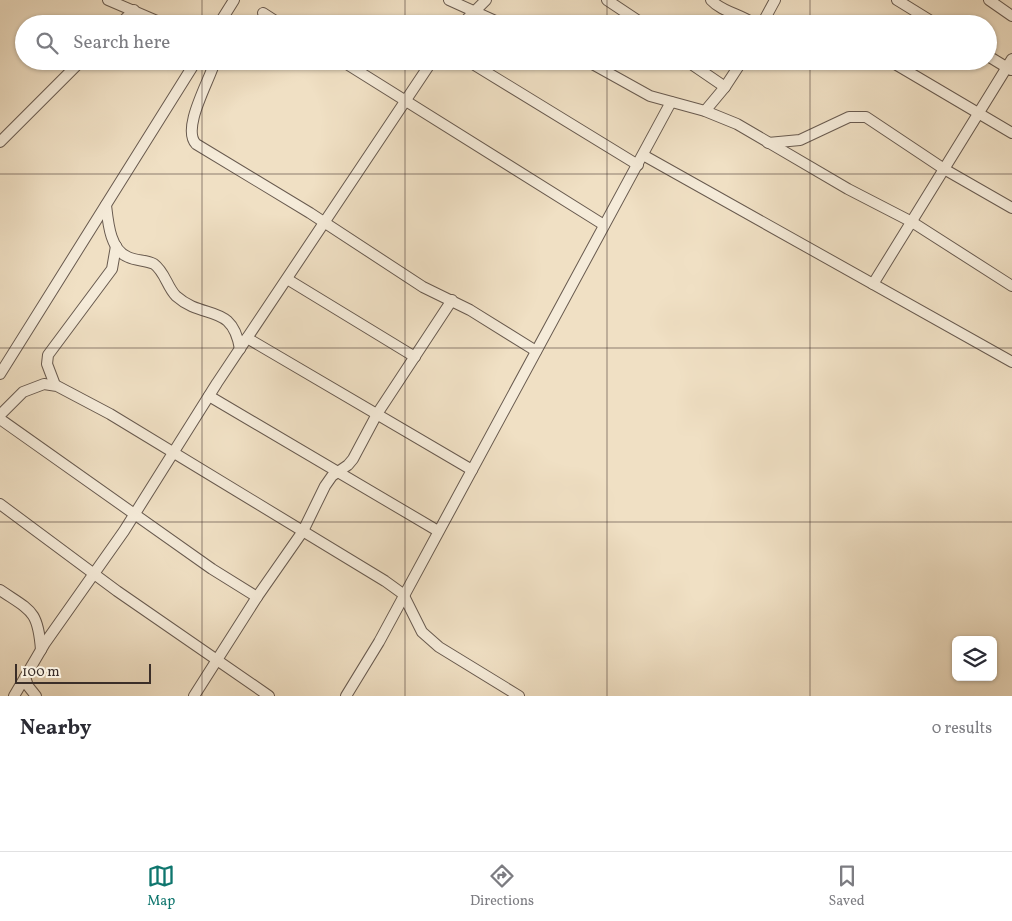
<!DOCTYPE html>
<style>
body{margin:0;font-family:Vollkorn,serif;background:#f7f7f7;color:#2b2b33}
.controls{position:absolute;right:15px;bottom:15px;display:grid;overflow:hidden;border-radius:8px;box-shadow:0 1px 4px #0004}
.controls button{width:45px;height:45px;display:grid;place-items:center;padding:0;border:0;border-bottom:1px solid #e1e1e2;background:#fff;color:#2b2b33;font:25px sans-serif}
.scale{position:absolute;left:15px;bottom:12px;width:136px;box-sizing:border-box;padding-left:5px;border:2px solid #3b2e28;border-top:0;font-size:14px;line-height:18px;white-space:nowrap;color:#3b2e28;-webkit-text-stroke:4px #f5ebd9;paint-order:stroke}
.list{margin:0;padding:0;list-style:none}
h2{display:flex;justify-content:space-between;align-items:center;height:65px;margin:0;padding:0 20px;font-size:21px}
h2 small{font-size:16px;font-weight:400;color:#7c7c81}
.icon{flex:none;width:28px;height:28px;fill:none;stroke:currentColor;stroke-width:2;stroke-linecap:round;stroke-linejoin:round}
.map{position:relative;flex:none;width:1012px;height:696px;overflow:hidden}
.search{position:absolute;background:#fff;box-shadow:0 1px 4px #0004;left:15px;right:15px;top:15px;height:55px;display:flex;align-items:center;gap:12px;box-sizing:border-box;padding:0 18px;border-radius:28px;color:#7c7c81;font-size:19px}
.sheet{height:155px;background:#fff}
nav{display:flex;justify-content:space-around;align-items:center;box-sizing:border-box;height:70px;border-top:1px solid #e1e1e2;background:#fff;font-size:14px;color:#7c7c81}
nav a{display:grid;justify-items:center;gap:2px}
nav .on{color:#0f766e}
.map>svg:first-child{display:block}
</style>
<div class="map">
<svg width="1012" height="696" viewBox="0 0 1012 696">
<rect width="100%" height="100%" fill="#f0e0c4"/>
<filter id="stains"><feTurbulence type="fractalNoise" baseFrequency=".004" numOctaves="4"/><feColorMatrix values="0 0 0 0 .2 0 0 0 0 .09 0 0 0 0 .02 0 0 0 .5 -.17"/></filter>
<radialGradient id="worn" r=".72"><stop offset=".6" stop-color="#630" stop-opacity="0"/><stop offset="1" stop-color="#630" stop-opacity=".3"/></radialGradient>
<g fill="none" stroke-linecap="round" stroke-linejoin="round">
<defs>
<g id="street">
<path d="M108,0L164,24"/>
<path d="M449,0L502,24"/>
<path d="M607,0L643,24"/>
<path d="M711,0C722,12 741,14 754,24"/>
<path d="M897,0L936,24"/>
<path d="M989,0L1012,16"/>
<path d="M263,13L280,24"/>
<path d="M120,24L134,10"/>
<path d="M219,24L234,0"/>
<path d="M462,24L486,0"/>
<path d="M762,24L775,0"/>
<path d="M988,56L1011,70"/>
<path d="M215,61C210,80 181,128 196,144L310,213L423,287L470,310L536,351"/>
<path d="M342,61L604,225"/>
<path d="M468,61L638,165"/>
<path d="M587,61L650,96L705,111L737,124L848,189L912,222L1012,286"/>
<path d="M687,61L725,87"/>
<path d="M890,61L1012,133"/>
<path d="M705,111L725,87L742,61"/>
<path d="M0,142L81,61"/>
<path d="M768,143L800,140L849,117H866L944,169L1012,208"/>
<path d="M643,155L1012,362"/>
<path d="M106,205C108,222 110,250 128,257C136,261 146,260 154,264C165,272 167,287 176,296C204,321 232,302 240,349"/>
<path d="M287,279L415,357"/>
<path d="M873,284L1012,59"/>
<path d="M247,338L472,470"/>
<path d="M0,374L196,61"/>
<path d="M55,385L47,364L48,355L112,269L116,246"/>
<path d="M209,396L438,531"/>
<path d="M0,415L23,392L44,384L57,386L110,414L385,581L403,594L422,632L439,647L519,696"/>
<path d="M0,419L212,569L257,597"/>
<path d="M0,504L117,591L269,696"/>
<path d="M0,590C31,611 38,610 41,650"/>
<path d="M25,677L28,686L36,696"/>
<path d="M14,696L45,643L124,531L217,383L432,61"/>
<path d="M194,696L257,597L303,531L325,486L332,476L348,465L353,459L377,414L452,300"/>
<path d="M346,696L379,642L671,102"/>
</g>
</defs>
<!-- street casing -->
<use href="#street" stroke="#685a4f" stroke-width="12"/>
<!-- street -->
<use href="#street" stroke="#f5ebd9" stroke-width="10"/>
</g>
<!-- grid -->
<path fill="none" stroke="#3b2e28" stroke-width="1" stroke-opacity="0.55" d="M202,0V24M405,0V24M607,0V24M810,0V24M202,61V696M405,61V696M607,61V696M810,61V696M0,174H1012M0,348H1012M0,522H1012"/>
<rect width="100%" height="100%" filter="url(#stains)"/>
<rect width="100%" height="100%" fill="url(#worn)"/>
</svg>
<div class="controls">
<button><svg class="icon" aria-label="layers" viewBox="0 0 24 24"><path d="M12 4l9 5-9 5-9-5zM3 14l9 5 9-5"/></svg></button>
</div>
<div class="scale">100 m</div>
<div class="search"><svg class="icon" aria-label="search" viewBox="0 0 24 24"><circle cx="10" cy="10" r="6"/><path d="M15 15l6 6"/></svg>Search here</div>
</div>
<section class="sheet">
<h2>Nearby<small>0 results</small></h2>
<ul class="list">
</ul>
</section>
<nav>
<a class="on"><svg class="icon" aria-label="map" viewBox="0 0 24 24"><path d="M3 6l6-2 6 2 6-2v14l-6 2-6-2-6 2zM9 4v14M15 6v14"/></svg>Map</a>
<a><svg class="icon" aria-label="directions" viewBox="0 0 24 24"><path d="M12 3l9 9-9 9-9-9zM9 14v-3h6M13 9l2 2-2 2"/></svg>Directions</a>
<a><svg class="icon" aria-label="saved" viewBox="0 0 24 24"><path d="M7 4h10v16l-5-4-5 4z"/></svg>Saved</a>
</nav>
